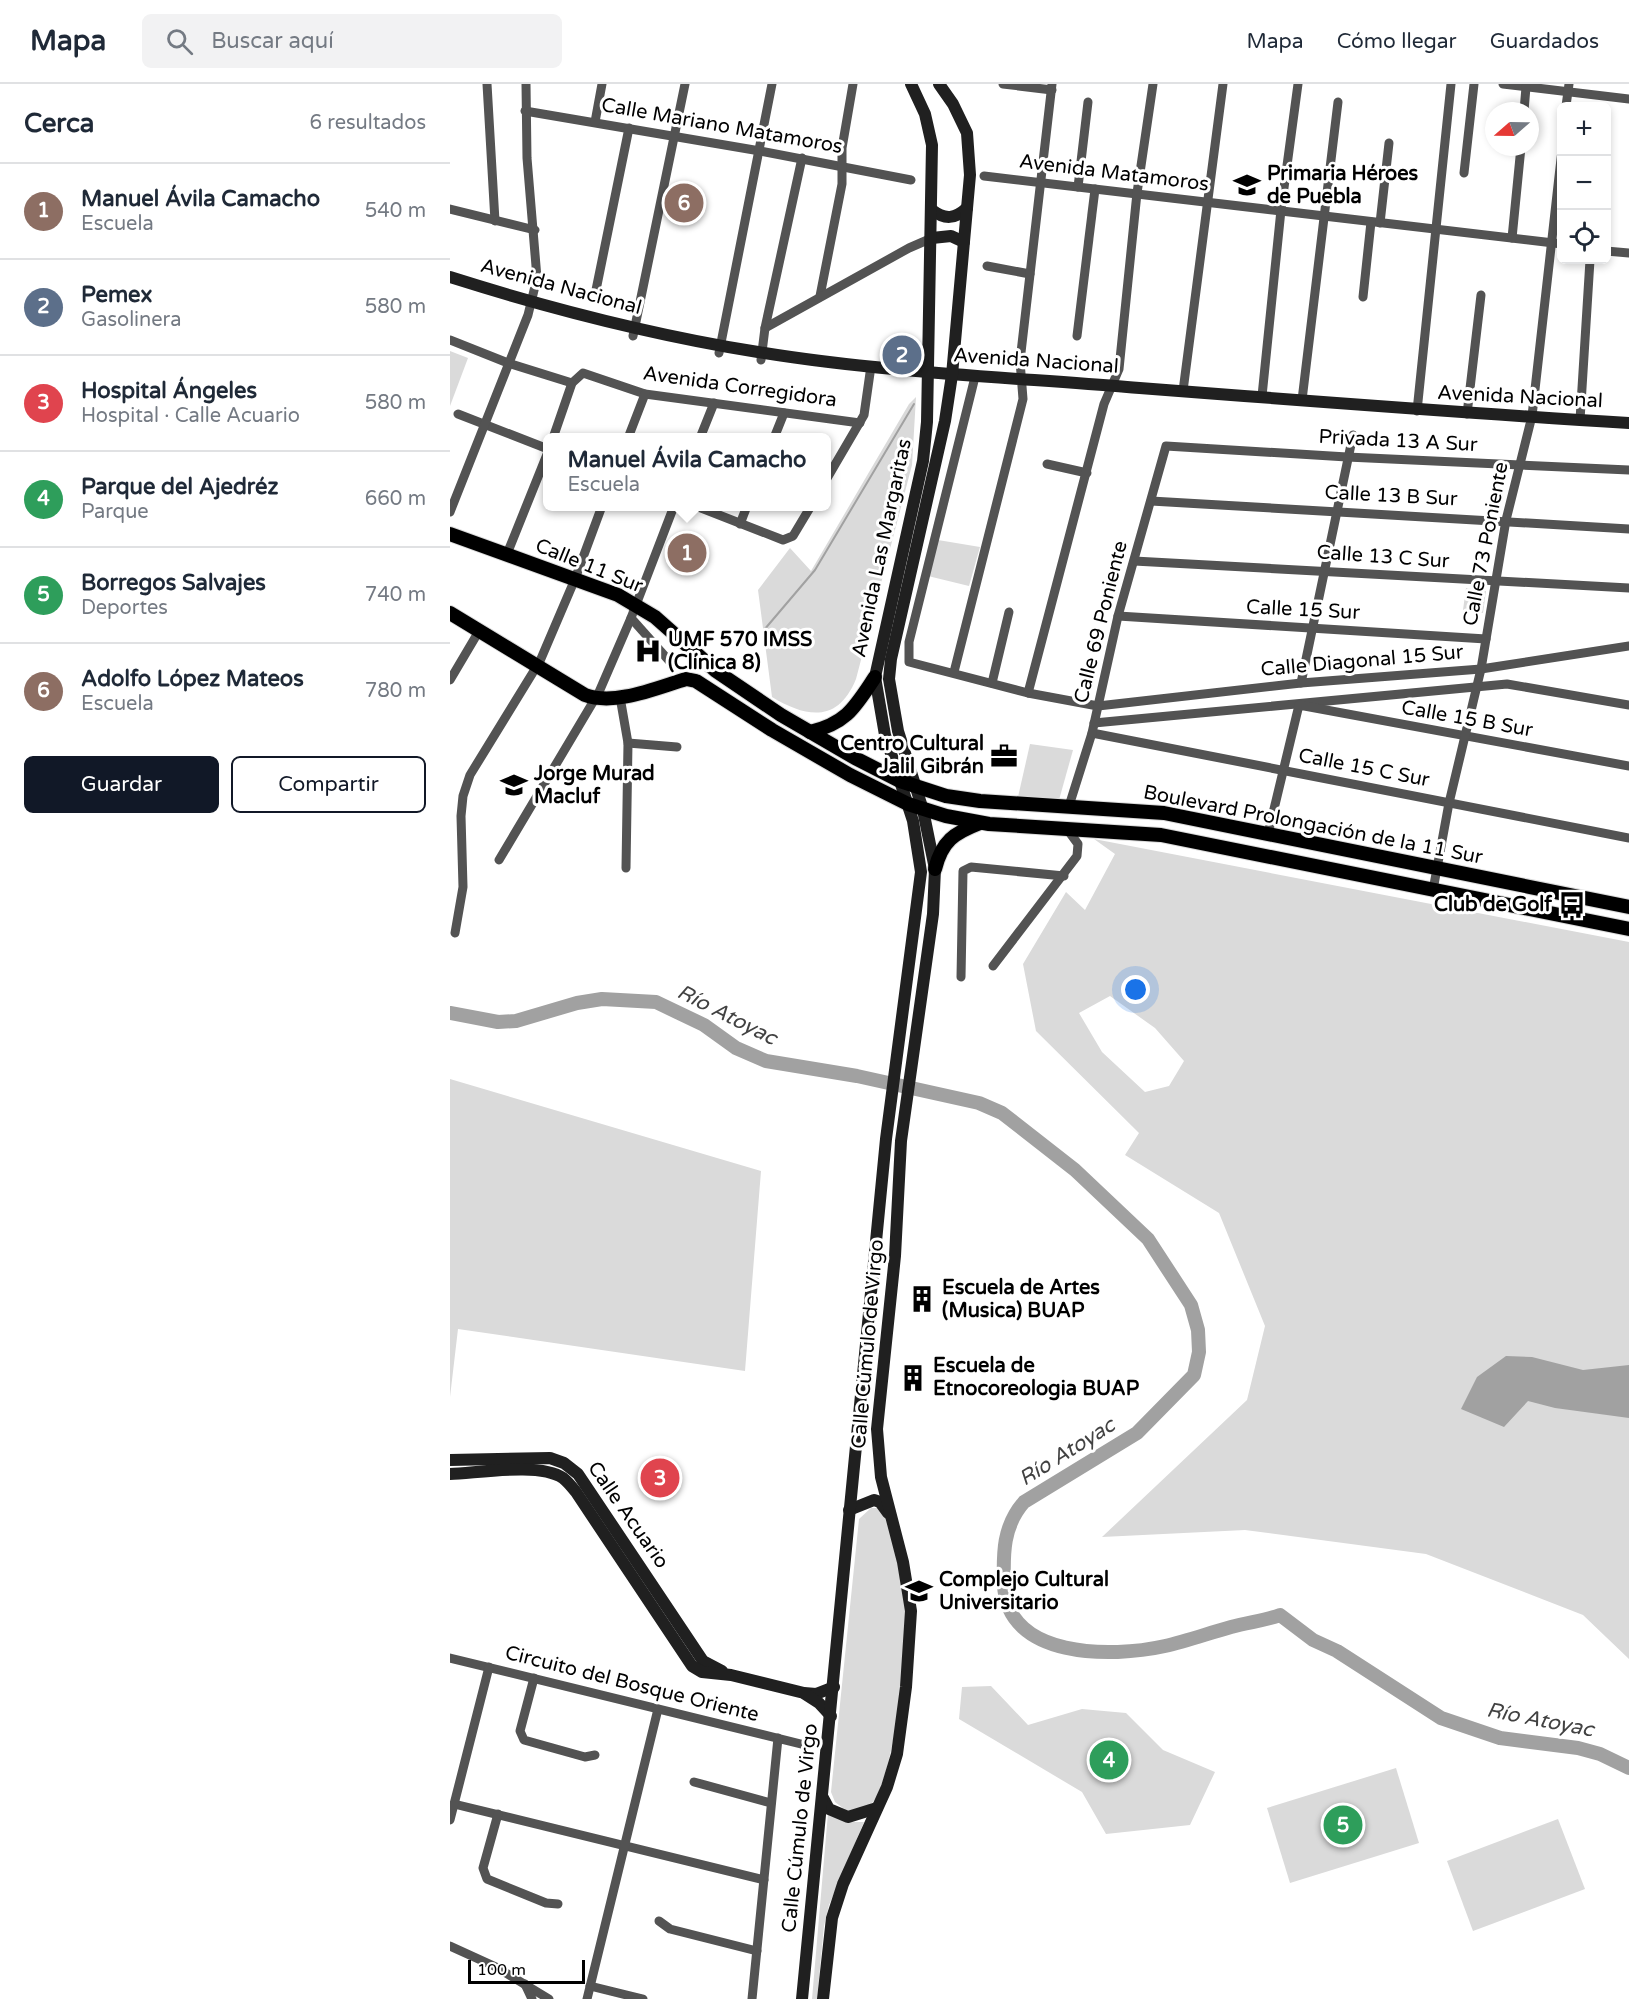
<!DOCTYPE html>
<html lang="es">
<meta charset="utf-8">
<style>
body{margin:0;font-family:"Varela Round",sans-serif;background:#f2f2f3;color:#1f2937}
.controls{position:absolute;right:18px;top:18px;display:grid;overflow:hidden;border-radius:9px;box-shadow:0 3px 9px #0003}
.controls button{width:54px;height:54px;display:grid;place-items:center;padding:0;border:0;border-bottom:2px solid #e0e1e3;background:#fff;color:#1f2937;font:30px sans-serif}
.compass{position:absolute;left:1035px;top:18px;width:54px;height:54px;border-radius:50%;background:#fff;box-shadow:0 3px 9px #0003;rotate:250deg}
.scale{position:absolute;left:18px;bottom:15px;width:117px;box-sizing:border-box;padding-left:6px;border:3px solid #000;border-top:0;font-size:16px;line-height:21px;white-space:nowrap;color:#000;-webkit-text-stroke:4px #fff;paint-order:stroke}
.you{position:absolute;left:686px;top:906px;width:21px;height:21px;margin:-15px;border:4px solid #fff;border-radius:50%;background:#1a73e8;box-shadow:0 0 0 9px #1a73e833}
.badge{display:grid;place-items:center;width:39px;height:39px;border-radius:50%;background:#111827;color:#fff;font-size:20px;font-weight:700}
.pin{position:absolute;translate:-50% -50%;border:3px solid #fff;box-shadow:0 2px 6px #0006}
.popup{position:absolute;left:93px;top:349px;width:288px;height:78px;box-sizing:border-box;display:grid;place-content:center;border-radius:9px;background:#fff;filter:drop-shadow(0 2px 4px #0005);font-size:20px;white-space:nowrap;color:#747a83}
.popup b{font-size:22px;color:#1f2937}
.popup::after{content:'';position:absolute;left:50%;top:100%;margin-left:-12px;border:12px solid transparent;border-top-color:#fff}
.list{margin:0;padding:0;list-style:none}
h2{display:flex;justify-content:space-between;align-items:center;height:78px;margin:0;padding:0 24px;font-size:26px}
h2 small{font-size:20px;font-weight:400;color:#747a83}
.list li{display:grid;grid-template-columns:39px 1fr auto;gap:18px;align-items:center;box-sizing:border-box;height:96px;padding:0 24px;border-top:2px solid #e0e1e3}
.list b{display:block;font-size:22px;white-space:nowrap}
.list p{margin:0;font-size:20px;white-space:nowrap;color:#747a83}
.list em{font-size:20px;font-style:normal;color:#747a83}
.actions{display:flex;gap:12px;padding:18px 24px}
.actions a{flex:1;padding:14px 0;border:2px solid #111827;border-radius:9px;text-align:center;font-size:21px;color:#111827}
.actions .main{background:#111827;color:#fff}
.icon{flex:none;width:33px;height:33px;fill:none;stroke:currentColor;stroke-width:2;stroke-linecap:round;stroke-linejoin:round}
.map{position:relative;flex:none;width:1179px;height:1915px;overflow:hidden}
header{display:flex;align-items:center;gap:36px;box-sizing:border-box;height:84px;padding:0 30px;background:#fff;border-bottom:2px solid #e0e1e3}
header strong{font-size:28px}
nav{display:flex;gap:33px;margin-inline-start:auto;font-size:21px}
.search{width:420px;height:54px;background:#f2f2f3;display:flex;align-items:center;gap:15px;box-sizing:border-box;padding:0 21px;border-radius:9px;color:#747a83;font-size:22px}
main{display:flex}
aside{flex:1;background:#fff}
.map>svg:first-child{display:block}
</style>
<header>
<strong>Mapa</strong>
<div class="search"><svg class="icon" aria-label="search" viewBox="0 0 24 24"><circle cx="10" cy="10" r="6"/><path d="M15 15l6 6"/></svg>Buscar aquí</div>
<nav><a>Mapa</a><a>Cómo llegar</a><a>Guardados</a></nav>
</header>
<main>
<aside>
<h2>Cerca<small>6 resultados</small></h2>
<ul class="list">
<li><span class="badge" style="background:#8d6e63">1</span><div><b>Manuel Ávila Camacho</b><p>Escuela</p></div><em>540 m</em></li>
<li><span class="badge" style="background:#5c6f8a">2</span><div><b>Pemex</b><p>Gasolinera</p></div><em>580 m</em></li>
<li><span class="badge" style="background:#e0444e">3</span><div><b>Hospital Ángeles</b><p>Hospital · Calle Acuario</p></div><em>580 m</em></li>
<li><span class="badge" style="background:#2e9e5b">4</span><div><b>Parque del Ajedréz</b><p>Parque</p></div><em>660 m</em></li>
<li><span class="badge" style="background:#2e9e5b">5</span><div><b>Borregos Salvajes</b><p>Deportes</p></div><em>740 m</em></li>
<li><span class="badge" style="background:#8d6e63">6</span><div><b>Adolfo López Mateos</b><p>Escuela</p></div><em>780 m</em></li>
</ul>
<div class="actions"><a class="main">Guardar</a><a>Compartir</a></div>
</aside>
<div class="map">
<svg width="1179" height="1915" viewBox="0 0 1179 1915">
<rect width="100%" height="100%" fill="#fff"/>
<!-- green -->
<g fill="#dadada" fill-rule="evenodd">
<path d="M0,267L18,274L0,322Z"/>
<path d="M466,313L462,381L406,595C388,639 357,634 322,613L308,506L340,464L361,487L459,320Z"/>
<path d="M488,456L530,463L519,502L478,492Z"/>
<path d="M1016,504L1036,507L1033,529L1013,526Z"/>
<path d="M580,660L623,666L609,716L568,713Z"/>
<path d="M644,755L1179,858V1575L1133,1531L976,1470L795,1446L652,1453L797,1316L815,1242L769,1129L675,1071L689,1049L586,947L573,880L616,808L635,826L665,770ZM660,912L705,944L734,977L719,1002L695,1008L652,968L629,929Z"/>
<path d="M0,995L311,1087L295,1287L8,1245L0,1313Z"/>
<path d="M421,1424H430L437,1432C443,1458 451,1485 454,1512C460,1553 446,1686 423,1718C417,1726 407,1726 398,1728L385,1718L381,1708L409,1435Z"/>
<path d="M541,1602L578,1641L632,1625L676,1629L713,1666L765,1688L740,1741L656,1750L632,1708L509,1635L512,1603Z"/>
<path d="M946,1684L969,1759L840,1799L817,1724Z"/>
<path d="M378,1729L401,1738H414L379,1821L374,1842L367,1915H362Z"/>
<path d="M1108,1735L1135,1805L1023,1847L997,1777Z"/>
</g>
<!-- water -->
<path fill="#a1a1a1" d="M1056,1272L1082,1273L1133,1286L1179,1281V1334L1105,1324L1078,1317L1054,1343L1011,1325L1027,1293Z"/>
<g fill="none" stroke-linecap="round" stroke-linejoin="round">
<!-- stream -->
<path stroke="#a1a1a1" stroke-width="2" d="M314,546L365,486L464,320"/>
<!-- river -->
<path stroke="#a1a1a1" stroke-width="14" d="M0,929L48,938L66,937L127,919L152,915L206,918L254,941L286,964L316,977L407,992L529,1019L552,1029L625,1086L698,1155L741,1221L748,1246L749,1268L744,1291L687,1349L574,1418C553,1442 553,1469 554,1500C556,1575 662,1574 715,1562C737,1557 759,1549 781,1543C798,1538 814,1537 830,1531L863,1556L887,1567L991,1634L1050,1654L1128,1664L1150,1670L1179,1684"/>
<defs>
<g id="primary">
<path d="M0,450L168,511L205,533L266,587L331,631L405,674L450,697L496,712L530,717L714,729L1179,823"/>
<path d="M0,529L135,611C165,622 206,604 236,595L246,597L322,646L400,691L458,720L496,732L539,740L711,751L1179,845"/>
<path d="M360,648C397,639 405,623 425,593"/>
<path d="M485,785C492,757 504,749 530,739"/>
</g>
</defs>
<!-- primary casing -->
<use href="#primary" stroke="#dbdbdb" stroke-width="16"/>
<!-- street -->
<g stroke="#535353" stroke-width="9">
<path d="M37,0L45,137"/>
<path d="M553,0L602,6"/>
<path d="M1053,0L1179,15"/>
<path d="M1116,22L1119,0"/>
<path d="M75,27L310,67L461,96"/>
<path d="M1074,27L1076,3"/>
<path d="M145,38L152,0"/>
<path d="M1014,89L1024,0"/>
<path d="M534,92L1112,160"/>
<path d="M628,103L638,18"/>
<path d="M0,125L85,146"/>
<path d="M930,139L939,59"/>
<path d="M1062,154L1071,63"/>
<path d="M1156,167L1179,169"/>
<path d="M537,182L580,190"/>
<path d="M146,206L179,44"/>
<path d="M370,212L392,100V64L403,0"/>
<path d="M913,213L921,138"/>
<path d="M315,244L459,164L482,154"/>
<path d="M183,252L235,0"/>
<path d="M627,252L645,105"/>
<path d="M0,256L58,279L122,299"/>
<path d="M269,269L322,0"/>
<path d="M311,276L315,244L352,74"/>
<path d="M525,293L459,558V578L578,609L648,622L851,599L1031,585L1179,562"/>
<path d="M733,307L773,0"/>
<path d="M812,312L831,126L848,0"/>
<path d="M852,316L888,18"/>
<path d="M967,327L1001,0"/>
<path d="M8,330L98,365"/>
<path d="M1017,330L1031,211"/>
<path d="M1130,336L1140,176"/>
<path d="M103,354L122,299L133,289L195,310L410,339"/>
<path d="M178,354L195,310"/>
<path d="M250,354L264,319"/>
<path d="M324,354L334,329"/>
<path d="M597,380L637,389"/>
<path d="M376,396L414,331L421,282"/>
<path d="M701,417L1179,445"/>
<path d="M246,422L333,456L343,452L361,422"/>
<path d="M0,428L78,231L87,194L77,74L76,0"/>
<path d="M290,440L297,422"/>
<path d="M57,470L98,368"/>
<path d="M684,477L1179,504"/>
<path d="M668,532L1036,555"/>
<path d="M181,534L222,580"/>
<path d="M504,588L573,315L570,277L602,0"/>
<path d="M0,596L29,547"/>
<path d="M542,599L559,528"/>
<path d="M851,599L903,351"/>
<path d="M578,609L654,320L669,285L687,109L703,0"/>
<path d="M170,613L178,659L176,784"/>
<path d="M644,639L1057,600L1179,621"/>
<path d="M642,649L1179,754"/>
<path d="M178,659L227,663"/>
<path d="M619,722L642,649L668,532L716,362L897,373L1179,386"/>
<path d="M818,750L849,621L1179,682"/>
<path d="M49,776L149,608L181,534L224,422"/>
<path d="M983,806L999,719L1031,585L1056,436L1082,332L1112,66"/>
<path d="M5,849L13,803L11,732L13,712L20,691L90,577L125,495L152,422"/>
<path d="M543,882L627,772L628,760L617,745"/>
<path d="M511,893L513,787L521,783L614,792"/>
<path d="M0,1574L355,1661"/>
<path d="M84,1594L70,1647L74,1656L135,1673L145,1671"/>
<path d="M244,1698L321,1719"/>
<path d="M4,1720L314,1796"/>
<path d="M48,1730L33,1784L37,1795L96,1819L108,1820"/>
<path d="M0,1736L39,1583"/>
<path d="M209,1837L220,1845L307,1867"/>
<path d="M0,1862L46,1883L99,1915"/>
<path d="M75,1900L82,1915"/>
<path d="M140,1902L193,1915"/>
<path d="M137,1915L208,1625"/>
<path d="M302,1915L328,1654"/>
</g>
<!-- secondary -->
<g stroke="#202020" stroke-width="12">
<path d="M482,126C495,136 505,135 517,124"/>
<path d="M482,154L501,152L514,158"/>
<path d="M0,193C101,225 203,251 308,268C430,288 554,293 677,303C845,316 1012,329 1179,339"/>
<path d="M0,1376L100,1374L114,1379L128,1390L253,1577L272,1587"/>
<path d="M0,1390C28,1389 90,1378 113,1394C118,1398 122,1403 126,1408L242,1582L252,1588L281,1591L354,1609L366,1610L384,1603"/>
<path d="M399,1426L424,1416L430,1418L438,1429"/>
<path d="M355,1610L369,1619L381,1632"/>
<path d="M372,1712L379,1725L398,1733L427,1724"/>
<path d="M352,1915L436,1055L471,788L463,737L435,651L425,593L473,377L477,338L482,61L475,30L461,0"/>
<path d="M373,1915L382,1834L393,1800L437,1703L447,1670L456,1603L461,1527L453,1478L431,1393L427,1345L445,1172L451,1057L483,830L485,785L473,726L448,647L439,595L441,575L495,337L502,291L520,91L517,49L503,20L489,0"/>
</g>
<!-- primary -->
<use href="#primary" stroke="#000" stroke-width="14"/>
</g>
<!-- icons -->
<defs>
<symbol id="school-bare" viewBox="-9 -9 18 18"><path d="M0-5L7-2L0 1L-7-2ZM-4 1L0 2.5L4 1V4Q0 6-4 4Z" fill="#000" stroke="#fff" stroke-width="2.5" paint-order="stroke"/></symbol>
<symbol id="hospital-bare" viewBox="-9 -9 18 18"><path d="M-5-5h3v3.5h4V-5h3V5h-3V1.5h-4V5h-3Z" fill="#000" stroke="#fff" stroke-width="2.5" paint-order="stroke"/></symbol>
<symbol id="office-bare" viewBox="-9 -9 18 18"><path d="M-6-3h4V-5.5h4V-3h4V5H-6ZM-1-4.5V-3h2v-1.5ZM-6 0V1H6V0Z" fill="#000" stroke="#fff" stroke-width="2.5" paint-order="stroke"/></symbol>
<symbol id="bus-bare" viewBox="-9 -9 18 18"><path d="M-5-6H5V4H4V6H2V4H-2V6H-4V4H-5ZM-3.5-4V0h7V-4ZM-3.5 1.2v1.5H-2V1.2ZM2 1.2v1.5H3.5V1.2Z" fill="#000" stroke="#fff" stroke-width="2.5" paint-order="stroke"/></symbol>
<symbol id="building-bare" viewBox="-9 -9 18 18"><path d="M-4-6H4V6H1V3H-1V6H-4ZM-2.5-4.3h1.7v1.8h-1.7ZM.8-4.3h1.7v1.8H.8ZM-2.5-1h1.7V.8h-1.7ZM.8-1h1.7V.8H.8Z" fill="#000" stroke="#fff" stroke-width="2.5" paint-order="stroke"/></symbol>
<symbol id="university-bare" viewBox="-9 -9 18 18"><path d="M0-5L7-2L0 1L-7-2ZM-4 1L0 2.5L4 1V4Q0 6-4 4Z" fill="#000" stroke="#fff" stroke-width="2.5" paint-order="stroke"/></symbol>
</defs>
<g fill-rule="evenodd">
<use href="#school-bare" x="778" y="82" width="38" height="38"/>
<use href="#hospital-bare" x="179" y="548" width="38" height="38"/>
<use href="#office-bare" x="535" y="653" width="38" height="38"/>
<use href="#school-bare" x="45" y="682" width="38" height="38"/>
<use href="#bus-bare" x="1103" y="802" width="38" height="38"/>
<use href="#building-bare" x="453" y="1196" width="38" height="38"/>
<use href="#building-bare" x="444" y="1275" width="38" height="38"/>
<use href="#university-bare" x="450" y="1488" width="38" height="38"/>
</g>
<g text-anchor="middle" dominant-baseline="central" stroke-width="6" stroke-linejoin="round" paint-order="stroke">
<!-- street labels -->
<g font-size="20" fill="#000" stroke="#fff">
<text transform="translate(272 42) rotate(10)">Calle Mariano Matamoros</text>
<text transform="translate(664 89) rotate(7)">Avenida Matamoros</text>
<text transform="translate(111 203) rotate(15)">Avenida Nacional</text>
<text transform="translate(586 277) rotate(4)">Avenida Nacional</text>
<text transform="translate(290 303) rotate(8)">Avenida Corregidora</text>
<text transform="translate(1070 313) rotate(3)">Avenida Nacional</text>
<text transform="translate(948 357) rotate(3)">Privada 13 A Sur</text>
<text transform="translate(941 412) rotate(3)">Calle 13 B Sur</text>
<text transform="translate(1036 460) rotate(-79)">Calle 73 Poniente</text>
<text transform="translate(432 464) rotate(-78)">Avenida Las Margaritas</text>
<text transform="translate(933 473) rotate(4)">Calle 13 C Sur</text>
<text transform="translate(139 482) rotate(22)">Calle 11 Sur</text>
<text transform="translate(853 526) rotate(3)">Calle 15 Sur</text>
<text transform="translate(651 538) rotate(-76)">Calle 69 Poniente</text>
<text transform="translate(912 577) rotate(-5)">Calle Diagonal 15 Sur</text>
<text transform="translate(1017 635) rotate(10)">Calle 15 B Sur</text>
<text transform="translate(914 684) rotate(11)">Calle 15 C Sur</text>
<text transform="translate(863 741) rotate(11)">Boulevard Prolongación de la 11 Sur</text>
<text transform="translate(418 1260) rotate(-85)">Calle Cúmulo de Virgo</text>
<text transform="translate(178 1431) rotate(55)">Calle Acuario</text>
<text transform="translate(182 1600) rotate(14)">Circuito del Bosque Oriente</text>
<text transform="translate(350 1744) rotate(-84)">Calle Cúmulo de Virgo</text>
</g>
<!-- poi labels -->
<g font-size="20" font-weight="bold" fill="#000" stroke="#fff" text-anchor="start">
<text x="817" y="90">Primaria Héroes<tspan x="817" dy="23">de Puebla</tspan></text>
<text x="218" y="556">UMF 570 IMSS<tspan x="218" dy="23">(Clínica 8)</tspan></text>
<text x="534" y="660" text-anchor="end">Centro Cultural<tspan x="534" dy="23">Jalil Gibrán</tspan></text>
<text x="84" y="690">Jorge Murad<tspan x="84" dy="23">Macluf</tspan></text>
<text x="1102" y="821" text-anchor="end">Club de Golf</text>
<text x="492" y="1204">Escuela de Artes<tspan x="492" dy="23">(Musica) BUAP</tspan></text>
<text x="483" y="1282">Escuela de<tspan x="483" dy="23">Etnocoreologia BUAP</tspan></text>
<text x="489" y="1496">Complejo Cultural<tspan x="489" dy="23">Universitario</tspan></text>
</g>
<!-- water labels -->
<g font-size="21" font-style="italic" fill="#424242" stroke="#fff">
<text transform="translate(277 931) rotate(27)">Río Atoyac</text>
<text transform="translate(617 1368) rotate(-32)">Río Atoyac</text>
<text transform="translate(1090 1636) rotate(11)">Río Atoyac</text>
</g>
</g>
</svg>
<div class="controls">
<button>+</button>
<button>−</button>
<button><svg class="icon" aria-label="locate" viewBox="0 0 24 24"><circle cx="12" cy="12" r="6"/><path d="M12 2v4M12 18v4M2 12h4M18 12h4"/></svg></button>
</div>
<svg class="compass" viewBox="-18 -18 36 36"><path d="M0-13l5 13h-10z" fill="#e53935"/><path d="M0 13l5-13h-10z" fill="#747a83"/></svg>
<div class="scale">100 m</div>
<div class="you"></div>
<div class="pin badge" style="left:237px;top:469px;background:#8d6e63">1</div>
<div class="popup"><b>Manuel Ávila Camacho</b>Escuela</div>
<div class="pin badge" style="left:452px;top:271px;background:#5c6f8a">2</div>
<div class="pin badge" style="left:210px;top:1394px;background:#e0444e">3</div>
<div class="pin badge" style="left:659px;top:1676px;background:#2e9e5b">4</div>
<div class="pin badge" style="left:893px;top:1741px;background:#2e9e5b">5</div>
<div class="pin badge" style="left:234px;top:119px;background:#8d6e63">6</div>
</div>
</main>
